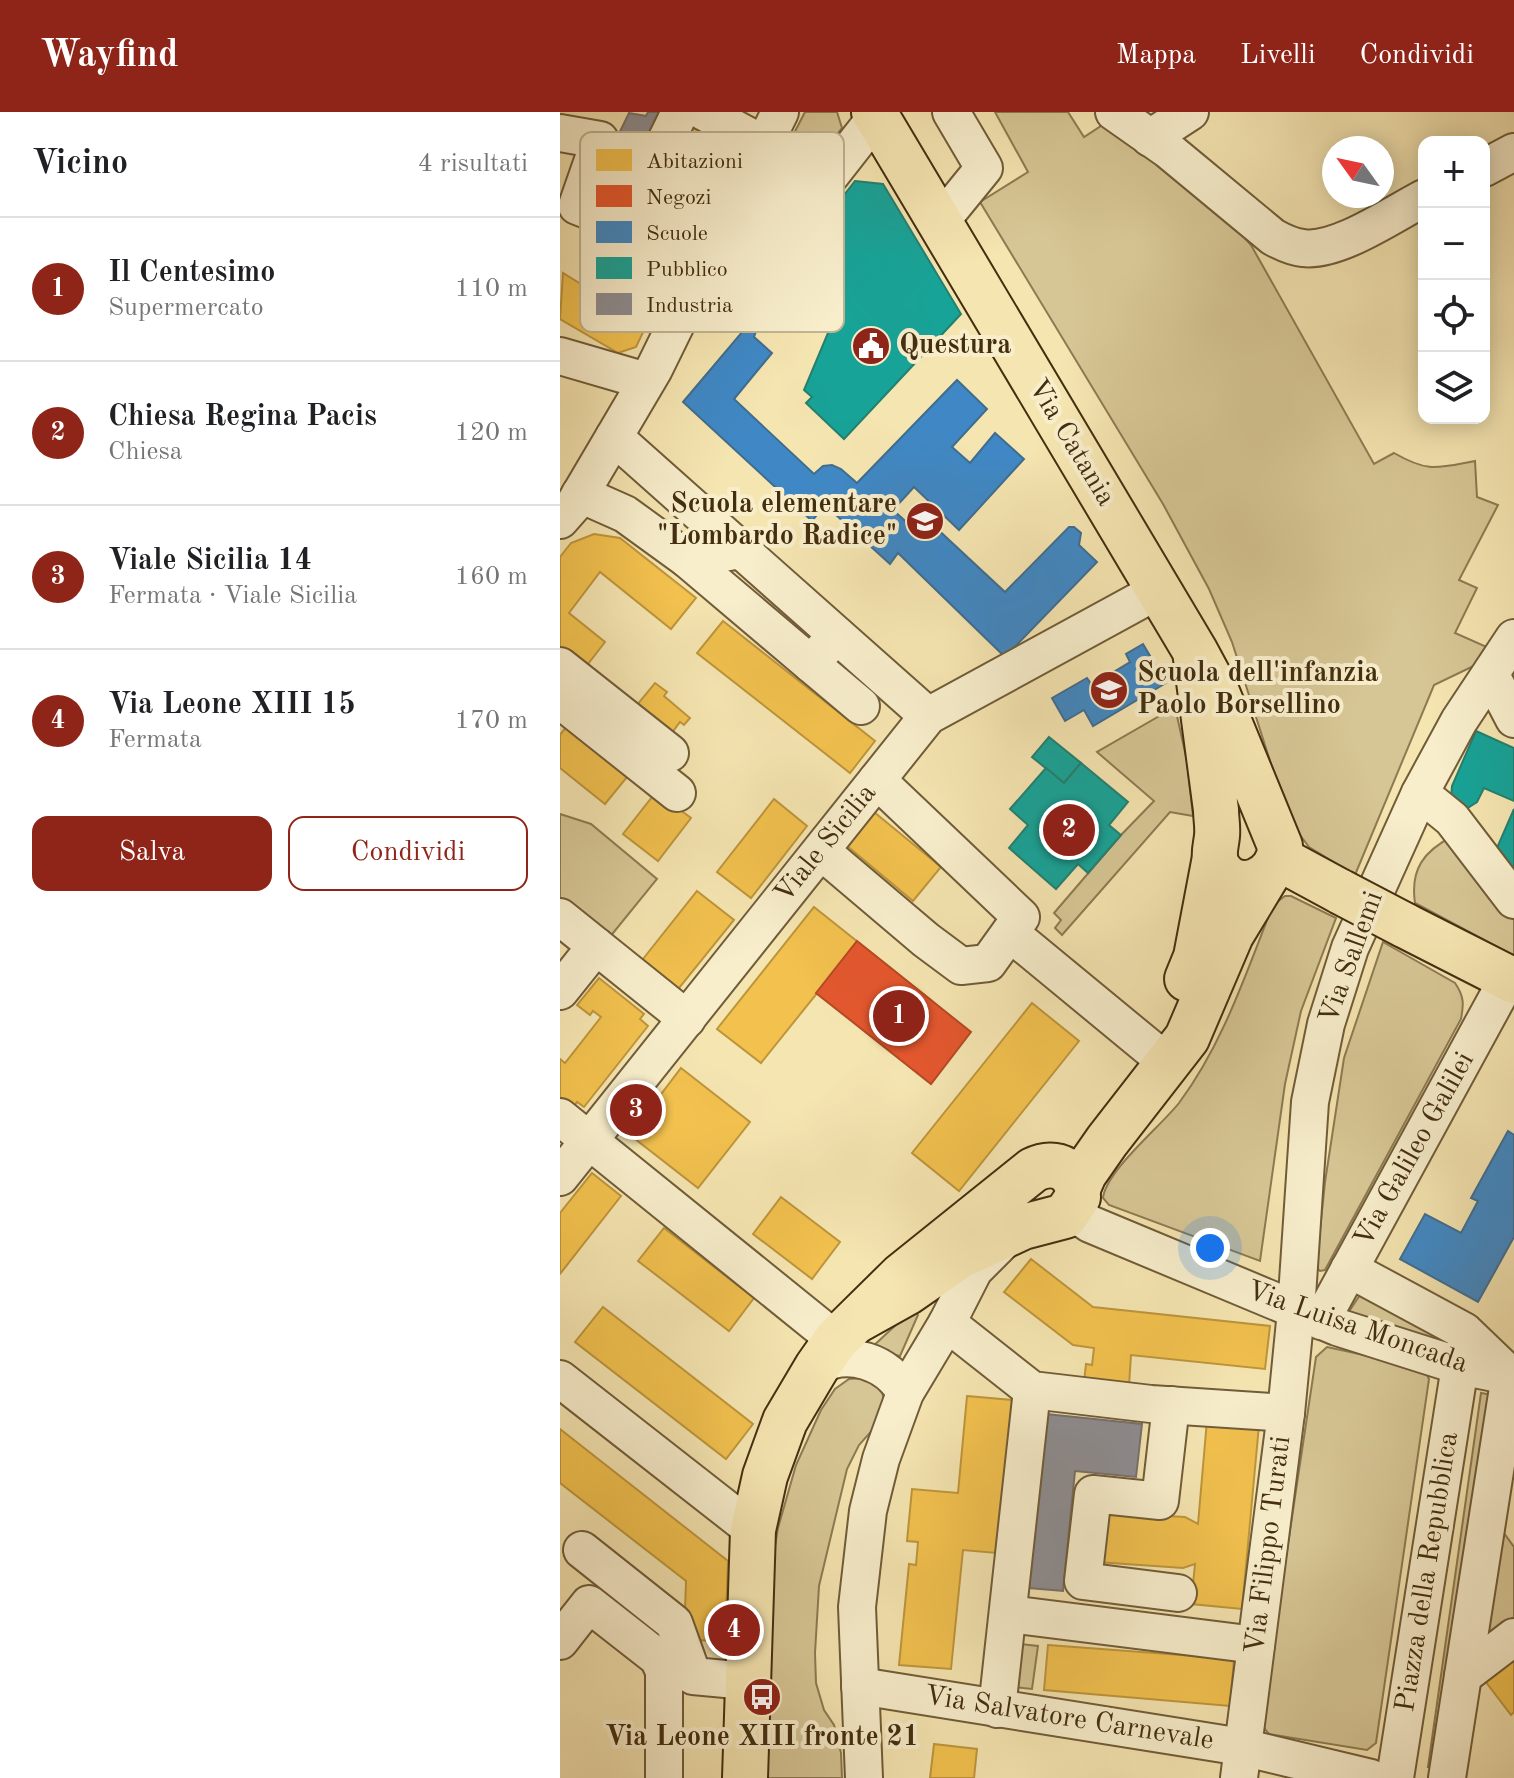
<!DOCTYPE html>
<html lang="it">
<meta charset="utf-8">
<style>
body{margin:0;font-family:"Old Standard TT",serif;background:#f6f6f6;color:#202124}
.controls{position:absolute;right:24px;top:24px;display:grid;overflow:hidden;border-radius:16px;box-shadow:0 4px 20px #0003}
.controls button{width:72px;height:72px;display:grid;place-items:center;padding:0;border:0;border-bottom:2px solid #e0e0e0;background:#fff;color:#202124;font:40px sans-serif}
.compass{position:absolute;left:762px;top:24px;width:72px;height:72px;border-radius:50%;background:#fff;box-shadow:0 4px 20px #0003;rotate:303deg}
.you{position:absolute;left:650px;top:1136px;width:28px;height:28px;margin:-20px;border:6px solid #fff;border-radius:50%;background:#1a73e8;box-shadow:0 0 0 12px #1a73e833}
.badge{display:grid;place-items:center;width:52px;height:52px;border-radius:50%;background:#8f2418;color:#fff;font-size:26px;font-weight:700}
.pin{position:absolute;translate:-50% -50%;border:4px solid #fff;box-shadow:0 2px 8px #0006}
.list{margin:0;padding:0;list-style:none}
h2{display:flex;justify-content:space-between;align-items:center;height:104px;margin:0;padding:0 32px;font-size:34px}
h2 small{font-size:26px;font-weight:400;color:#757577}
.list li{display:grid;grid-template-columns:52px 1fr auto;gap:24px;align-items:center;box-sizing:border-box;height:144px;padding:0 32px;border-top:2px solid #e0e0e0}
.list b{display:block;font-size:30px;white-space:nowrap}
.list p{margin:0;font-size:26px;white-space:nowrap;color:#757577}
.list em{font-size:26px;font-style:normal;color:#757577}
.actions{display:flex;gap:16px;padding:24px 32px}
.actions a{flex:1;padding:18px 0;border:2px solid #8f2418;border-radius:16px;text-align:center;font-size:28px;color:#8f2418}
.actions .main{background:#8f2418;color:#fff}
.icon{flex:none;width:44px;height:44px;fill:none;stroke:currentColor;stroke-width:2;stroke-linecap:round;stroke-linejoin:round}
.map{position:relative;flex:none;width:954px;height:1666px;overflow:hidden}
header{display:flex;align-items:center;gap:48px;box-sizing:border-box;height:112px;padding:0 40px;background:#8f2418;color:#fff}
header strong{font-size:38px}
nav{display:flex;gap:44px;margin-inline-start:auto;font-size:28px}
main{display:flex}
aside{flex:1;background:#fff}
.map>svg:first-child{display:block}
</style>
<header>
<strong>Wayfind</strong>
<nav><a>Mappa</a><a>Livelli</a><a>Condividi</a></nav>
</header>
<main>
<aside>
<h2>Vicino<small>4 risultati</small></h2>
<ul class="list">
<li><span class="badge">1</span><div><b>Il Centesimo</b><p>Supermercato</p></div><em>110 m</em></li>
<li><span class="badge">2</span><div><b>Chiesa Regina Pacis</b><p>Chiesa</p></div><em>120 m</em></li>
<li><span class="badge">3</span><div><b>Viale Sicilia 14</b><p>Fermata · Viale Sicilia</p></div><em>160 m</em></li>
<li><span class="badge">4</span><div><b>Via Leone XIII 15</b><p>Fermata</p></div><em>170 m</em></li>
</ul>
<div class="actions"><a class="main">Salva</a><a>Condividi</a></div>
</aside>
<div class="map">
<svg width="954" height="1666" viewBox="0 0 954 1666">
<rect width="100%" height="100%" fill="#f5e5b1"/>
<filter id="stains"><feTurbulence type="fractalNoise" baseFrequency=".0025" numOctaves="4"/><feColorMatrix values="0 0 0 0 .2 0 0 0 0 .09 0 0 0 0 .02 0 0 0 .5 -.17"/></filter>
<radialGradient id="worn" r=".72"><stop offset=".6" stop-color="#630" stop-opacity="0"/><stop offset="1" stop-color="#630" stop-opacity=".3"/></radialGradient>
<!-- green -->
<g fill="#d7c695" stroke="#8d7a52" stroke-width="2">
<path d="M245,0H277L282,16L189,134L180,126Z"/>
<path d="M435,0H508L524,25L547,10L670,109L691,133L814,352L834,341C869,361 877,356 915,349L917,385L938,393L899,468L917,476L895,521L929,536L924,549L874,573L795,763L749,735L740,723L720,680L672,530L649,477L603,392L420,90L468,60Z"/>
<path d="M615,595L627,649L633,704L610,700L502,823L495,816L501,808L494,801L561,723L594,689L537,640Z"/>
<path d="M0,702L31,712L97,767L49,826L0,787Z"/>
<path d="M893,724L954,803V844L855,791C850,757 864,739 893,724Z"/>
<path d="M725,784H731L776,806L741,899L725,972L700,1149L549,1093L543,1086C546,1059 600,1015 619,991C663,932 686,861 713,793Z"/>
<path d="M823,830L895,871C904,884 904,892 901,907L765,1158L760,1159L757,1156V1148L765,1070L784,946Z"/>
<path d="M800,1183L918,1242L784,1207Z"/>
<path d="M353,1197L358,1203L340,1244L309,1238Z"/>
<path d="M767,1235L864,1256L869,1267L816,1631L807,1638L709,1622L701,1612L756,1245Z"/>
<path d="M302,1266L314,1270L322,1280L325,1291L317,1313L299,1333L287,1357L259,1474L255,1541L256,1571L264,1598L274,1613L281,1641L282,1666H206L210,1464L218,1416L236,1353L261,1298L275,1277L289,1267Z"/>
<path d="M921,1281L933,1283L881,1655H868Z"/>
<path d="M941,1417L954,1435V1505L922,1531Z"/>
<path d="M460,1532L478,1534L472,1577L454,1575Z"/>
</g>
<!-- homes -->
<g fill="#f2c14e" stroke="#be953b" stroke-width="2">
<path d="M137,3L178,23L128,126L86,106Z"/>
<path d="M71,149L108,168L76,235L58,241L0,207L3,161L45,187L53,184Z"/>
<path d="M34,422L60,426L136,486L111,517L40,460L9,501L45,530L21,561L0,544V445L11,431Z"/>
<path d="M163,509L315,629L290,661L137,541Z"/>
<path d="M95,571L107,580L104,584L130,606L124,613L120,610L111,622L76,594Z"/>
<path d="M10,610L72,659L45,692L0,656V623Z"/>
<path d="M96,680L131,706L98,749L63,722Z"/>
<path d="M214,687L247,714L191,786L157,760Z"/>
<path d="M314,700L381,755L353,789L286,733Z"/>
<path d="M137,779L174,808L115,881L79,852Z"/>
<path d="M254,795L372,889L336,934L262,875L201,951L157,917Z"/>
<path d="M39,866L84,902L80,907L88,914L24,995L17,990L13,996L0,985V947L5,951L41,905L33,899L30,903L17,893Z"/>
<path d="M472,891L519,929L399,1079L352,1041Z"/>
<path d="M121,956L190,1010L138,1076L70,1023Z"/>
<path d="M32,1061L61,1084L0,1162V1101Z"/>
<path d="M221,1085L280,1130L252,1167L193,1122Z"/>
<path d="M104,1116L194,1186L169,1219L78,1149Z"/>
<path d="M471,1147L533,1195L710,1214L705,1257L571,1243L569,1274L524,1270L526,1252L532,1253L534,1236L513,1233L444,1180Z"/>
<path d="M43,1195L193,1312L166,1347L15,1230Z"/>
<path d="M407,1284L452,1288L443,1387L448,1442L403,1438L391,1557L339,1553L349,1452L356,1453L358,1430L347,1429L352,1377L398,1381Z"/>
<path d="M647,1308L699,1313L682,1497L631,1492L635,1452L623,1456L537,1450L541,1400L625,1405L638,1412Z"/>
<path d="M0,1317L168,1449L165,1530L124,1527L126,1469L0,1371Z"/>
<path d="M488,1533L674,1547L670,1594L484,1578Z"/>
<path d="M954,1540V1600L951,1603L922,1565Z"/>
<path d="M374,1632L417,1637L414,1666H370Z"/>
</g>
<!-- shops -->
<path fill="#e4572e" stroke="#b44b25" stroke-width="2" d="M297,829L411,920L371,972L256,881Z"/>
<!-- schools -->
<g fill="#3f88c5" stroke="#406d8e" stroke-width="2">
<path d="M188,213L196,219L194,225L212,241L174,287L254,362L263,354L272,353L281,357L297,371L397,268L427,297L392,335L410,351L435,321L464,347L399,418L354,375L333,398L363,425L374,414L445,480L509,415H514L521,421L519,433L537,450L445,545L338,441L330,452L265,393L252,409L123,290Z"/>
<path d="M583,532L606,571L533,614L524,598L505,609L492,586L527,566L532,573L570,550L566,542Z"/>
<path d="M948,1019L954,1023V1125L918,1190L840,1147L865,1102L901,1121L918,1089L911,1086Z"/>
</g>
<!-- public -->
<g fill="#17a398" stroke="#24806f" stroke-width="2">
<path d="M295,69L323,72L401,202L284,327L246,291L252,285L244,278L268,221L211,176Z"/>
<path d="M916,619L954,636V689L924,676L917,690L906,697L891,686L892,674Z"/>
<path d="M489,625L521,651L504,671L472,645Z"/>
<path d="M521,651L568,690L549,713L561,723L528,761L518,752L496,777L449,736L468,713L450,697L486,656L504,671Z"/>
<path d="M954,697V771L933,745Z"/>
</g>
<!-- industry -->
<g fill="#8d8d92" stroke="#77706b" stroke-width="2">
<path d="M88,0H108L63,92L28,85L69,1L86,4Z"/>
<path d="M486,1302L582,1312L576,1365L515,1359L503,1479L469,1476Z"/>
</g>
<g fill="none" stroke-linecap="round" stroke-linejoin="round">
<defs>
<g id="minor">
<path d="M120,0L65,113L146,153"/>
<path d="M144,0L205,33"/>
<path d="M554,0L608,38L713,125C722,130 732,135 743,136C777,141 833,102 864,86"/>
<path d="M0,21L40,28L17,94L65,113"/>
<path d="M590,26L630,0"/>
<path d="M924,56L954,40"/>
<path d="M380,110L424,56L391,0"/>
<path d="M193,162L317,4"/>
<path d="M0,244L86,269"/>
<path d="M54,325L181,438"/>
<path d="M20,382L65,402L127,447L181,438L368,604"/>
<path d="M0,408L15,391L94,257L220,0"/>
<path d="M127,447L251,552L276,523"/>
<path d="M251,552L301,594"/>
<path d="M0,554L110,641"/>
<path d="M931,563L954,607"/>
<path d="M0,588L117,681"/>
<path d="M860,681L892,707L954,788"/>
<path d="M261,739L366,828L401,854L428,851L461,805L317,668"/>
<path d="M0,805L127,907"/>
<path d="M450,821L592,938"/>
<path d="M0,879L36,834"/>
<path d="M0,1005L276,1228"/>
<path d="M0,1065L368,604L599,478"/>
<path d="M511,1099L530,1112L777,1215L900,1254L954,1265"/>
<path d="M789,1157L904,1219L950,1263"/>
<path d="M761,1209L948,866"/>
<path d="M387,1211L472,1278L591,1292L726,1301"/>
<path d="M257,1255C287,1236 329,1250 345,1281"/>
<path d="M0,1267L193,1418"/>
<path d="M611,1293L600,1389L533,1382L523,1469L618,1481"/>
<path d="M22,1438L114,1511L133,1564L187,1569"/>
<path d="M449,1502L696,1533"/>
<path d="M0,1529L29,1492L98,1546L104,1559V1666"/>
<path d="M903,1564L954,1525"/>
<path d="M300,1574L682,1635L811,1666"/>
<path d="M437,1597L472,1278"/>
<path d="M304,1666L297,1495L308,1399L321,1347L345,1281L387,1211L414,1158L443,1129"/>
<path d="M679,1666L726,1301L736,1199L750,990L766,912L790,836L860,681L899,609L954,526"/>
<path d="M835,1666L900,1254"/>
<path d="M887,1666L950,1263"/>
</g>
<g id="major">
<path d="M314,0L635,539L656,578L720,734C721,767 676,787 658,755C652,743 656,735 657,724C658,715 656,706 656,698L635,539"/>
<path d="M718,750L733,754L781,780"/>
<path d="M844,813L954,869"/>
<path d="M627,867L636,845L655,745"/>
<path d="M518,1076L524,1062L547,1029L627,926L671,823L706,765"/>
<path d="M185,1666L193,1418L205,1364L225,1309L257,1255L276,1228L341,1164L473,1058C497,1046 518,1059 518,1085L505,1104L463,1115L400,1144L348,1180L296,1209"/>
</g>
</defs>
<!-- minor casing -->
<use href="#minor" stroke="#705c38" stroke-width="40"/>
<!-- major casing -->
<use href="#major" stroke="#432e0f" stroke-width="48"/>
<!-- minor -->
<use href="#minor" stroke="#f8eecc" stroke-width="36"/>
<!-- major -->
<use href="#major" stroke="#f5e5b1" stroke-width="44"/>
<defs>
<path id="major-bridge" d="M781,780L844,813"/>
</defs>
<!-- major-bridge casing -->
<use href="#major-bridge" stroke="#432e0f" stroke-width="48" stroke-linecap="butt"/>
<!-- major-bridge -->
<use href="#major-bridge" stroke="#f5e5b1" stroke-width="44"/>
</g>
<!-- icons -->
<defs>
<symbol id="civic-disc" viewBox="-11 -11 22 22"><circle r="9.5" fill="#8f2418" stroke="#f8eecc"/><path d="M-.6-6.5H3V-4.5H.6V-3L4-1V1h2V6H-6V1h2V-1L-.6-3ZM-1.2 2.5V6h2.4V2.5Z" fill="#fff"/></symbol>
<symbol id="school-disc" viewBox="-11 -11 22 22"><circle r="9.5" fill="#8f2418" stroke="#f8eecc"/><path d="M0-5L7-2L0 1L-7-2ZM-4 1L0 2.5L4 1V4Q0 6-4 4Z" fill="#fff"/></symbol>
<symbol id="bus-disc" viewBox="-11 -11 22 22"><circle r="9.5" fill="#8f2418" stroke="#f8eecc"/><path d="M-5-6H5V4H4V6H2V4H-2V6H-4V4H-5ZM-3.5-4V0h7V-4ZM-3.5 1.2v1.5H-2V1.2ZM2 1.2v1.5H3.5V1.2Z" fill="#fff"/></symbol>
</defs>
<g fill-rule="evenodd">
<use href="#civic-disc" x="289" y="212" width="44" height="44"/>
<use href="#school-disc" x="343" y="387" width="44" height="44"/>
<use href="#school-disc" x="527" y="556" width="44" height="44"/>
<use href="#bus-disc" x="180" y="1563" width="44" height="44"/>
</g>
<g text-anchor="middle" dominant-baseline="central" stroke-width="8" stroke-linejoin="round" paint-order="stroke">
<!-- poi labels -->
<g font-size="28" font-weight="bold" fill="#432e0f" stroke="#f8eecc" text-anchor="start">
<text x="339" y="234">Questura</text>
<text x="337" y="393" text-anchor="end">Scuola elementare<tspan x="337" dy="32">"Lombardo Radice"</tspan></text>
<text x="577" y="562">Scuola dell'infanzia<tspan x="577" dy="32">Paolo Borsellino</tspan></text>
<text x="202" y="1626" text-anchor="middle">Via Leone XIII fronte 21</text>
</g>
<!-- street labels -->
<g font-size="28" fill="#432e0f" stroke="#f8eecc">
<text transform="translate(511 331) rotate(59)">Via Catania</text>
<text transform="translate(266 732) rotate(-51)">Viale Sicilia</text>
<text transform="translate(792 846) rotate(-70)">Via Sallemi</text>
<text transform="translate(855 1038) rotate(-61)">Via Galileo Galilei</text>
<text transform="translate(797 1216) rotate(19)">Via Luisa Moncada</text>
<text transform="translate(709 1433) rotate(-83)">Via Filippo Turati</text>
<text transform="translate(868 1460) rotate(-81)">Piazza della Repubblica</text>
<text transform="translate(509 1607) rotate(9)">Via Salvatore Carnevale</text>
</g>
</g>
<!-- legend -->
<rect x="20" y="20" width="264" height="200" rx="12" fill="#f8eecc" stroke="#c2b493" stroke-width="2"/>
<rect x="36" y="37" width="36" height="22" fill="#f2c14e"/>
<rect x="36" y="73" width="36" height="22" fill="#e4572e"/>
<rect x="36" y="109" width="36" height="22" fill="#3f88c5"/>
<rect x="36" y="145" width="36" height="22" fill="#17a398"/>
<rect x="36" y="181" width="36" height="22" fill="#8d8d92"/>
<g font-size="22" fill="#432e0f">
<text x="86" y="56">Abitazioni</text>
<text x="86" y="92">Negozi</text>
<text x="86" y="128">Scuole</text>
<text x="86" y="164">Pubblico</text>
<text x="86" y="200">Industria</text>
</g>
<rect width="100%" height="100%" filter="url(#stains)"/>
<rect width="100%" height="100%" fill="url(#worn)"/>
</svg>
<div class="controls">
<button>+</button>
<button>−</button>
<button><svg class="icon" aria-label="locate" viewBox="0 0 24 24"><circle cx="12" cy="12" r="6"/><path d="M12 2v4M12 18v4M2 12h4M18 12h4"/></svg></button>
<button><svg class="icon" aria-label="layers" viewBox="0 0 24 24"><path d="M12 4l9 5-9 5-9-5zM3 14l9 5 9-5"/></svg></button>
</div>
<svg class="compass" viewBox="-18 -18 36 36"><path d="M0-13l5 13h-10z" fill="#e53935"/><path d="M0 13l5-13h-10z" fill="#757577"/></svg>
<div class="you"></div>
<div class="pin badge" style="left:339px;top:904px">1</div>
<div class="pin badge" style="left:509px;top:718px">2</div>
<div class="pin badge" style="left:76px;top:998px">3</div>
<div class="pin badge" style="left:174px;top:1518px">4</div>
</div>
</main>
